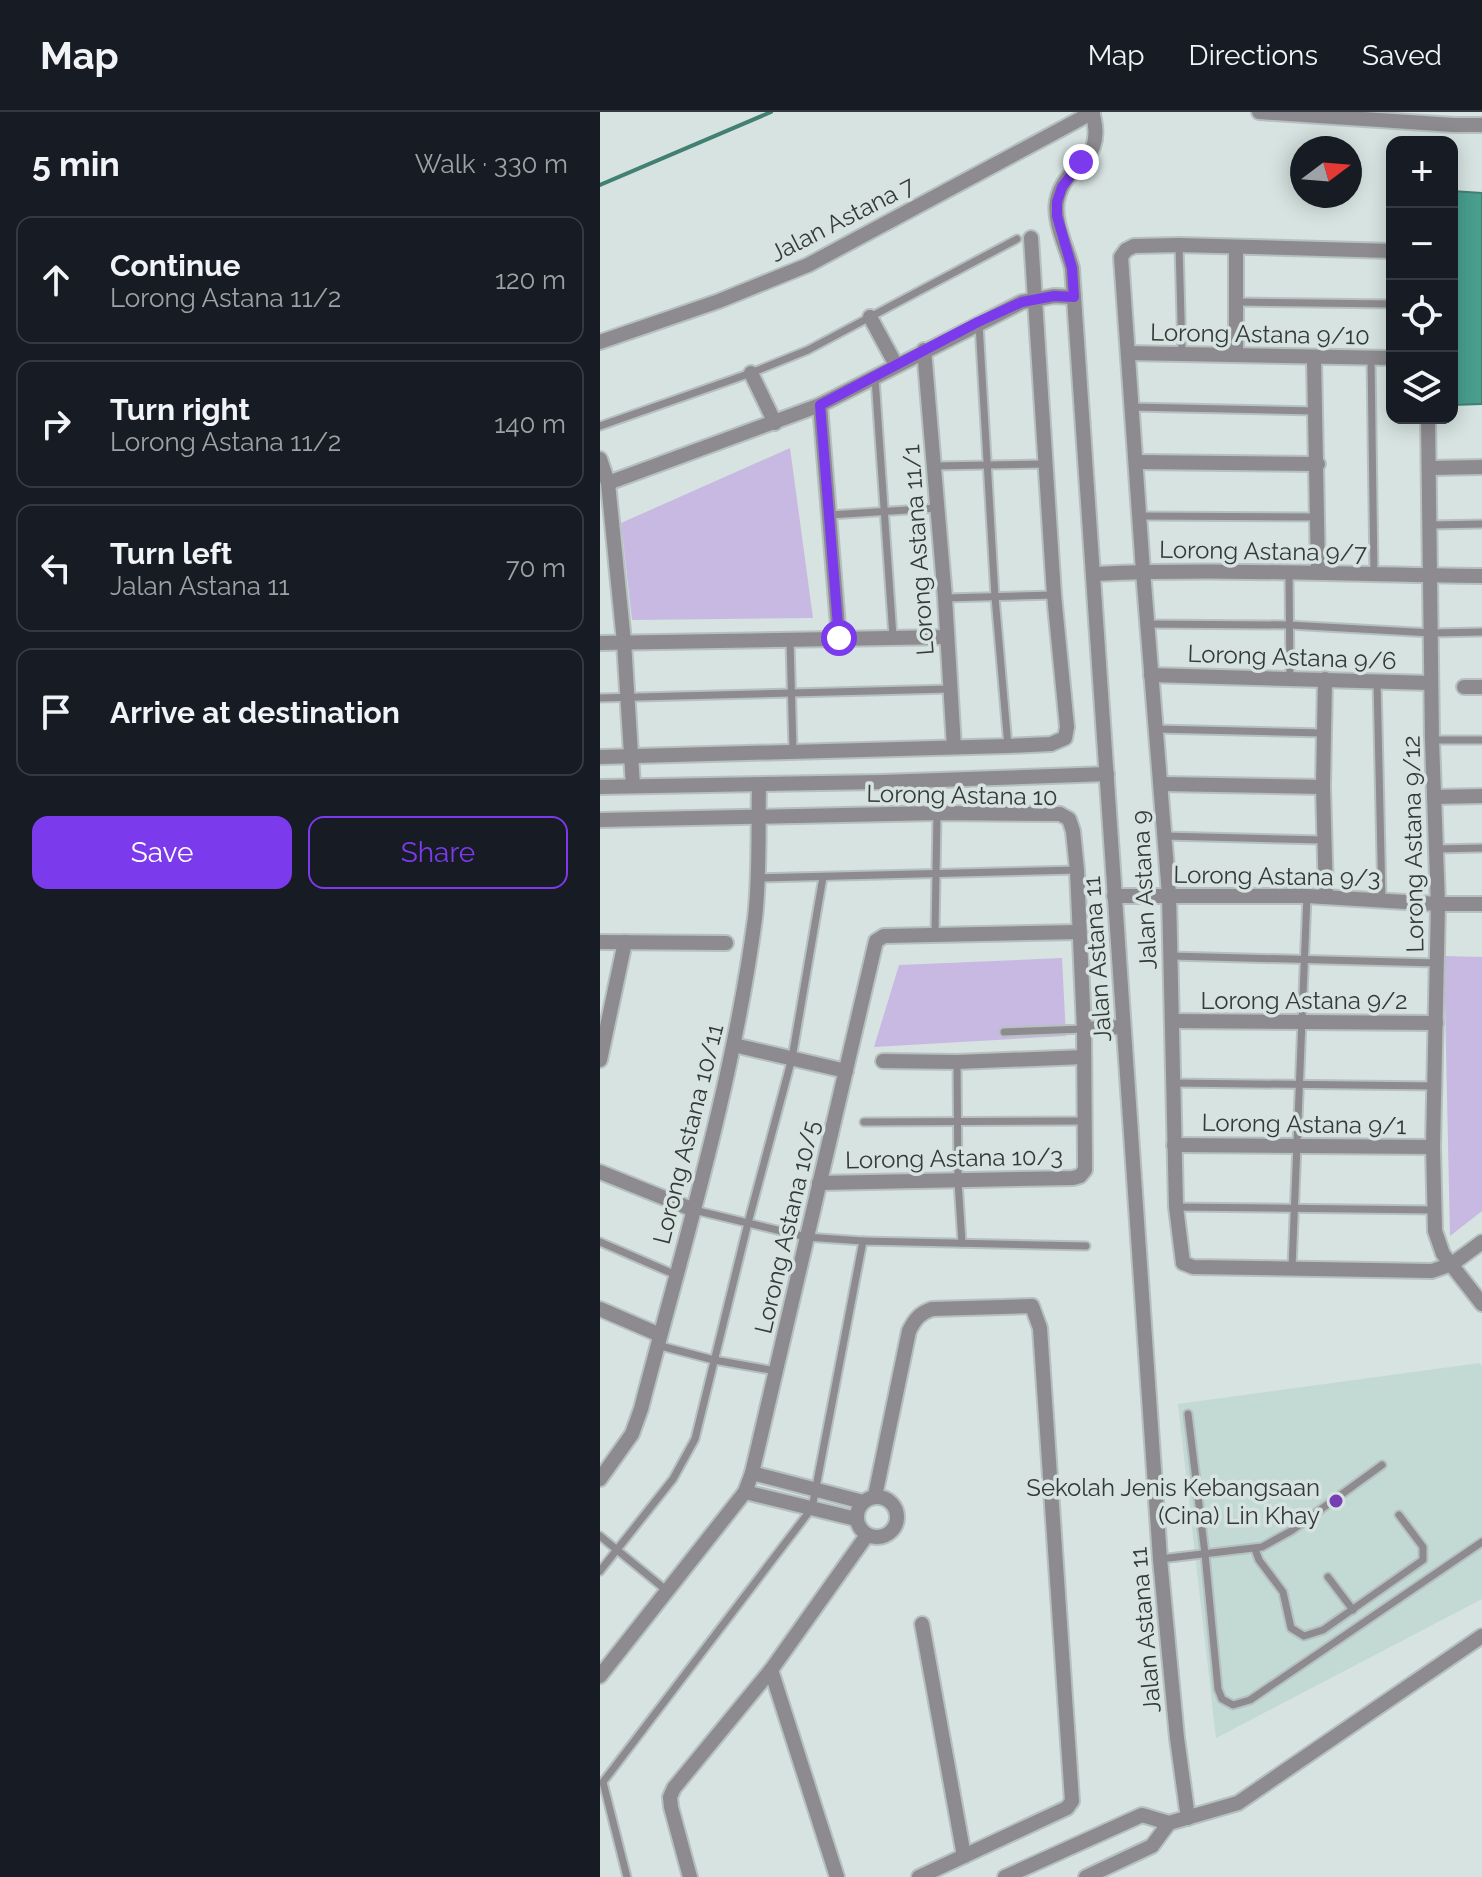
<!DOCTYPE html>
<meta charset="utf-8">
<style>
body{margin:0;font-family:Raleway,sans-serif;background:#242831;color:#f1f3f6}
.controls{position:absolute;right:24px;top:24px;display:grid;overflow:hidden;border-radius:16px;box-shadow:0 4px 20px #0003}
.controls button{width:72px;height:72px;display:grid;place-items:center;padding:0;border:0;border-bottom:2px solid #363941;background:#171b24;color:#f1f3f6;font:40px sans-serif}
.compass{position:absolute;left:690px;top:24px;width:72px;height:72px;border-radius:50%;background:#171b24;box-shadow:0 4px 20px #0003;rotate:74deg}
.stop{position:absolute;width:24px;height:24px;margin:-18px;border:6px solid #7c3aed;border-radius:50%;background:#fff}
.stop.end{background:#7c3aed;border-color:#fff;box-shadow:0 2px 8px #0008}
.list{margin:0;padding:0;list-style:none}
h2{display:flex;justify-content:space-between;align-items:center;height:104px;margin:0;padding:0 32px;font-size:34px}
h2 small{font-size:26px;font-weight:400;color:#9ea1a6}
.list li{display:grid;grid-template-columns:52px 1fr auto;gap:24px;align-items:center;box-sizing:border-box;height:128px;margin:0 16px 16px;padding:0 16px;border:2px solid #363941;border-radius:16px}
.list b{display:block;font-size:30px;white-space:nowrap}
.list p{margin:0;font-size:26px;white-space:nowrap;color:#9ea1a6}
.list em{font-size:26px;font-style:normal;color:#9ea1a6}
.actions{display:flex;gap:16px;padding:24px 32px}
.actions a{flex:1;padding:18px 0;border:2px solid #7c3aed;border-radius:16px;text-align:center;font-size:28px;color:#7c3aed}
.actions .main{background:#7c3aed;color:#fff}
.icon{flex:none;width:44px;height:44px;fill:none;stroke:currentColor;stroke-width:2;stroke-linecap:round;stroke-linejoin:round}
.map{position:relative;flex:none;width:882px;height:1765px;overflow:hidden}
header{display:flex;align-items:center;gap:48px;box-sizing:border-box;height:112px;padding:0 40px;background:#171b24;border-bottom:2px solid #363941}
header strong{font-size:38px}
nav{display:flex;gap:44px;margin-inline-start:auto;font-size:28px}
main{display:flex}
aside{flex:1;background:#171b24}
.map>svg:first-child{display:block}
</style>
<header>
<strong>Map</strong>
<nav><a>Map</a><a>Directions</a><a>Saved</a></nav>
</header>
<main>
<aside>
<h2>5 min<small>Walk · 330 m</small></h2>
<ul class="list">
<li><svg class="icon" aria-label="ahead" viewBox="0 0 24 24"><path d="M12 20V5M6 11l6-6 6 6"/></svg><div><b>Continue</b><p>Lorong Astana 11/2</p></div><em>120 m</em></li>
<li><svg class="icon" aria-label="right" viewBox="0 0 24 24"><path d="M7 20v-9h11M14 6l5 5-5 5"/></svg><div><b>Turn right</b><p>Lorong Astana 11/2</p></div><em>140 m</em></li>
<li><svg class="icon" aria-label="left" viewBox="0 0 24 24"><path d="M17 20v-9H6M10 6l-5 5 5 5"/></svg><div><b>Turn left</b><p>Jalan Astana 11</p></div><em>70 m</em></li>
<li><svg class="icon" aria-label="arrive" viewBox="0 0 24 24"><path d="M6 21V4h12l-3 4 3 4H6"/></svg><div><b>Arrive at destination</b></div></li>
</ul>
<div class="actions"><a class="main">Save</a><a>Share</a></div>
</aside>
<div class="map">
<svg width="882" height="1765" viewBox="0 0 882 1765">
<rect width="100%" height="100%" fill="#d6e3e0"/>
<!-- built -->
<path fill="#c3d9d3" d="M880,1251L882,1255V1487L616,1626L578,1292Z"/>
<!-- green -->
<g fill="#c8b9e3">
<path d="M190,336L213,506L32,508L21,411Z"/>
<path d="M844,844L882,845V1099L850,1124Z"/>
<path d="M462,846L466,924L274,935L299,853Z"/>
</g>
<!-- water -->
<path fill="#499e8e" stroke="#438074" stroke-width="2" d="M852,79L882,81V292L852,293Z"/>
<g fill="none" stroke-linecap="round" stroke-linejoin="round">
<!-- stream -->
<path stroke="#438074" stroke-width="4" d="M0,73L171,0"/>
<defs>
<g id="service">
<path d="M579,133L582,242"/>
<path d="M636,190L792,192"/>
<path d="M379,212L395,485L408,634"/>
<path d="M771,246L774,463"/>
<path d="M275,266L293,525"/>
<path d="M531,295L714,299"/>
<path d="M0,314L151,261L208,238L417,127"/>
<path d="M334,354L445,352"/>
<path d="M230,403L337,396"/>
<path d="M539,404L716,405"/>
<path d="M830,413L882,412"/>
<path d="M689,461L690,567"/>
<path d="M345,486L454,483"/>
<path d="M547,512L689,513L832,521L882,520"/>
<path d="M190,528L193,638"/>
<path d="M777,569L782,788"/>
<path d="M0,586L350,577"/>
<path d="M556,617L723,621"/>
<path d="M832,628H882"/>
<path d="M565,724L724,728"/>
<path d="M836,737L882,736"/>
<path d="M157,766L477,758"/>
<path d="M335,822L337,701"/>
<path d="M571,844L836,851"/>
<path d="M404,920L484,917"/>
<path d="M357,950L358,1069L362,1131"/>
<path d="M574,971L834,974"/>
<path d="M264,1010L486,1009"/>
<path d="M576,1095L834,1098"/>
<path d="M94,1098L206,1125L263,1129"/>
<path d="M0,1130L76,1163"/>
<path d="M692,1156L707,784"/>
<path d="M57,1233L114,1248L176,1259"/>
<path d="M588,1302L605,1442L618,1577L622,1587L633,1593L650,1588L882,1430"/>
<path d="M0,1424L66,1478"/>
<path d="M655,1437L659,1448L683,1480L691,1516L704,1524L723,1518L823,1448V1435L799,1403"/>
<path d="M560,1447L662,1435L691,1419L782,1353"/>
<path d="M0,1459L73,1367L95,1327L148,1111L192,946L223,765"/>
<path d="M728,1465L753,1498"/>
<path d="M27,1765L3,1670L212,1396L263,1129L486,1134"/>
</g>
<g id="minor">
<path d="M492,0C508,53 465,48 457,89C453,109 467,136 472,156L560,1447L577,1626L588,1706"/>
<path d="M659,0L854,13H882"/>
<path d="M636,136V242"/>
<path d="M792,139L579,133L534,134L526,138L521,145L543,459L569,782L576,1095L583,1151L593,1155L832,1159L852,1152L882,1130"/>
<path d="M270,205L296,253"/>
<path d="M0,230L119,189L208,153L493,0"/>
<path d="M324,238L345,486L354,635"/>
<path d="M528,241L792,246"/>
<path d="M714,246L718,460"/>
<path d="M151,261L175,311"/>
<path d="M220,293L239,526"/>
<path d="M828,306L832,628L838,792L833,1035L835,1119L843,1142L882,1192"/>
<path d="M0,347L8,371L24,530L33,674"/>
<path d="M537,350L718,352"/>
<path d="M830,356L882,355"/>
<path d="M8,371L220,293L422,190L454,184L474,185"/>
<path d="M495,462C624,456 753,463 882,464"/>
<path d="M0,531L347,525"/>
<path d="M551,563L831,571"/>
<path d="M725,567L723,675L726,784"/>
<path d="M864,575H882"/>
<path d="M0,645L408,634L451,632L465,626L467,615L454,483L431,126"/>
<path d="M561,672L723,675"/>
<path d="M0,675L281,670L507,662"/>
<path d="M834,685L882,684"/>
<path d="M0,708L337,701L460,702L469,707L473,719L477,758L484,917L485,1058L480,1064L473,1066L219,1071"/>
<path d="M514,784H707L838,792H882"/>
<path d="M0,830L126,831"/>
<path d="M572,909L836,911"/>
<path d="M484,917L523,915"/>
<path d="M134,933L246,959"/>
<path d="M0,948L25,830"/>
<path d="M283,949L357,950L484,945"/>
<path d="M574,1033L833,1035"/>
<path d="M0,1060L94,1098"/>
<path d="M0,1197L60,1223"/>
<path d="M152,1361L263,1390"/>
<path d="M0,1367L32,1322L41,1297C83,1134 133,973 155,806C160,763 158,717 159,673"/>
<path d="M145,1380L256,1407"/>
<path d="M275,1384L309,1219C315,1207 320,1201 332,1197L432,1194L440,1216L472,1689L467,1696L319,1765"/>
<circle cx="277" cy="1405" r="20"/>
<path d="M322,1512L364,1744"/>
<path d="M171,1558L237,1765"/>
<path d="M0,1564L145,1380L152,1361L276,829L284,824L479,820"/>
<path d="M90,1765L71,1695L70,1685L74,1676L171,1558L267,1423"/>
<path d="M405,1765L542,1703L569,1711L638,1691L882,1524"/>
<path d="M486,1765L552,1734L569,1711"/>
</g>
</defs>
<!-- service casing -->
<use href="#service" stroke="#b6c1bf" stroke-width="11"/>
<!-- minor casing -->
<use href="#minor" stroke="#b6c1bf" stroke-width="18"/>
<!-- service -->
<use href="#service" stroke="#8d8b90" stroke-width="7"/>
<!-- minor -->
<use href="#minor" stroke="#8d8b90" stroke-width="14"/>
</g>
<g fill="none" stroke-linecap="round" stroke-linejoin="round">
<!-- route -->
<path stroke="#7c3aed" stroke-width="10" d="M239,526L220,293L378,210L422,190L454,184L474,185L472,156L457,104V90L462,75L481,50"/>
</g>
<!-- markers -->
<circle fill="#763eb5" stroke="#d6e3e0" stroke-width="3" cx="736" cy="1389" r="8"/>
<g text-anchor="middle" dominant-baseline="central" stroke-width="7" stroke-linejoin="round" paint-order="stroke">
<!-- street labels -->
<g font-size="24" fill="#353a39" stroke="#d6e3e0">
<text transform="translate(242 107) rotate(-27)">Jalan Astana 7</text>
<text transform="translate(660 222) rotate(1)">Lorong Astana 9/10</text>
<text transform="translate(318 438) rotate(-94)">Lorong Astana 11/1</text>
<text transform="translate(663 439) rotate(1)">Lorong Astana 9/7</text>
<text transform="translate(692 545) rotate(2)">Lorong Astana 9/6</text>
<text transform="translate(362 683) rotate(1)">Lorong Astana 10</text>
<text transform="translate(813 732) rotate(-91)">Lorong Astana 9/12</text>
<text transform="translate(677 764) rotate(1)">Lorong Astana 9/3</text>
<text transform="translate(544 778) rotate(-93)">Jalan Astana 9</text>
<text transform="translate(497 847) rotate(-94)">Jalan Astana 11</text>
<text x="704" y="888">Lorong Astana 9/2</text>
<text transform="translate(704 1012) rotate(1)">Lorong Astana 9/1</text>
<text transform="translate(88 1022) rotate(-76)">Lorong Astana 10/11</text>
<text transform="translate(354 1046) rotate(-1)">Lorong Astana 10/3</text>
<text transform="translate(187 1115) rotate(-77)">Lorong Astana 10/5</text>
<text transform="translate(545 1518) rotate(-95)">Jalan Astana 11</text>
</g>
<!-- poi labels -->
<g font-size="24" fill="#353a39" stroke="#d6e3e0" text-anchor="end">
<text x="720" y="1375">Sekolah Jenis Kebangsaan<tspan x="720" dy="28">(Cina) Lin Khay</tspan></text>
</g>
</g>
</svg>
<div class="controls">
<button>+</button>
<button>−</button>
<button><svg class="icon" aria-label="locate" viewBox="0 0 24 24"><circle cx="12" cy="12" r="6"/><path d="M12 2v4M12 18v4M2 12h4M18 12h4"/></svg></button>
<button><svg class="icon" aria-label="layers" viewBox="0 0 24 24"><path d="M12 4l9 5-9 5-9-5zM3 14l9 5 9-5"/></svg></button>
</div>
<svg class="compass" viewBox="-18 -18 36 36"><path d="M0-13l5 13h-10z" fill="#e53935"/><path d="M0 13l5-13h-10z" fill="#9ea1a6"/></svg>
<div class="stop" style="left:239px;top:526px"></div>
<div class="stop end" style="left:481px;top:50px"></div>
</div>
</main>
